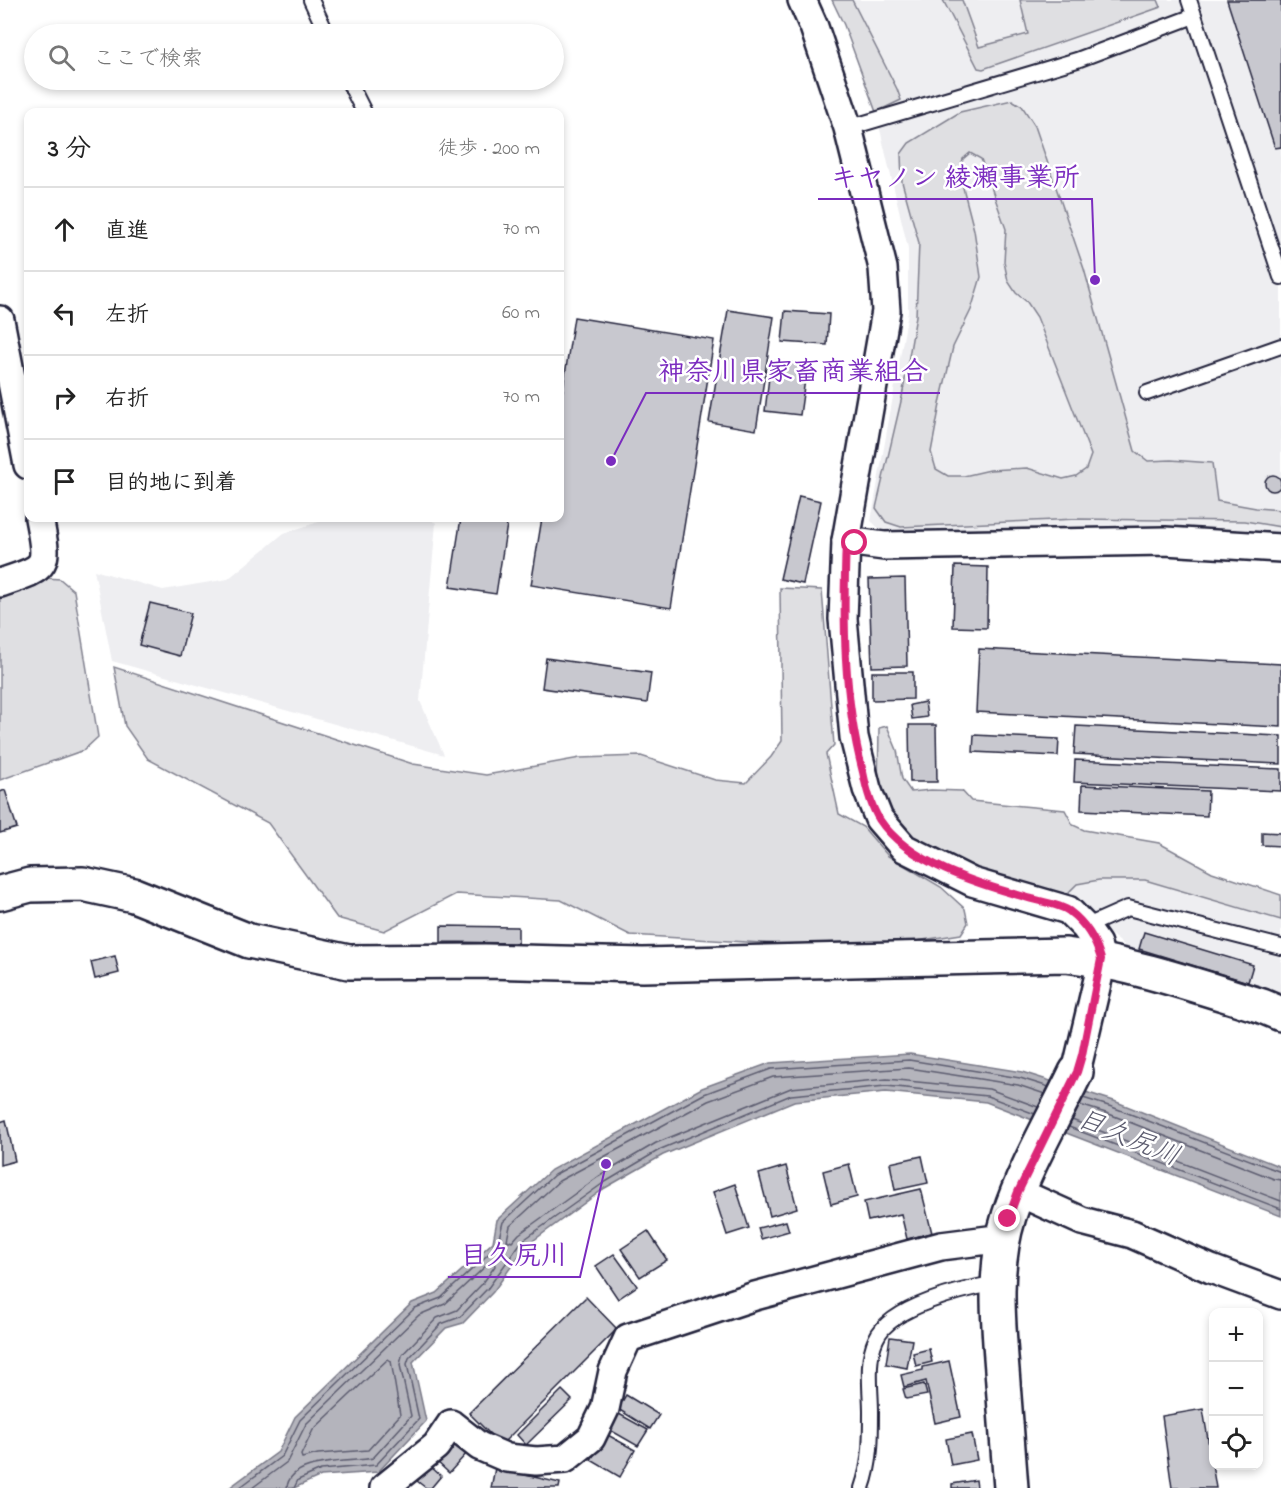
<!DOCTYPE html>
<html lang="ja">
<meta charset="utf-8">
<style>
body{margin:0;font-family:"Indie Flower","Klee One",sans-serif;background:#f2f2f2;color:#222}
.controls{position:absolute;right:18px;bottom:18px;display:grid;overflow:hidden;border-radius:12px;box-shadow:0 3px 9px #0003}
.controls button{width:54px;height:54px;display:grid;place-items:center;padding:0;border:0;border-bottom:2px solid #e0e0e0;background:#fff;color:#222;font:30px sans-serif}
.stop{position:absolute;width:18px;height:18px;margin:-14px;border:4px solid #db2777;border-radius:50%;background:#fff}
.stop.end{background:#db2777;border-color:#fff;box-shadow:0 2px 6px #0008}
.list{margin:0;padding:0;list-style:none}
h2{display:flex;justify-content:space-between;align-items:center;height:78px;margin:0;padding:0 24px;font-size:26px}
h2 small{font-size:20px;font-weight:400;color:#767676}
.list li{display:grid;grid-template-columns:39px 1fr auto;gap:18px;align-items:center;box-sizing:border-box;height:84px;padding:0 24px;border-top:2px solid #e0e0e0}
.list b{display:block;font-size:22px;white-space:nowrap}
.list em{font-size:20px;font-style:normal;color:#767676}
.icon{flex:none;width:33px;height:33px;fill:none;stroke:currentColor;stroke-width:2;stroke-linecap:round;stroke-linejoin:round}
.map{position:relative;flex:none;width:1281px;height:1488px;overflow:hidden}
.search{position:absolute;background:#fff;box-shadow:0 3px 9px #0003;left:24px;top:24px;width:540px;height:66px;display:flex;align-items:center;gap:15px;box-sizing:border-box;padding:0 21px;border-radius:33px;color:#767676;font-size:22px}
.panel{position:absolute;background:#fff;box-shadow:0 3px 9px #0003;left:24px;top:108px;width:540px;height:414px;border-radius:12px}
.map>svg:first-child{display:block}
</style>
<div class="map">
<svg width="1281" height="1488" viewBox="0 0 1281 1488">
<rect width="100%" height="100%" fill="#fff"/>
<filter id="ink" filterUnits="userSpaceOnUse"><feTurbulence type="fractalNoise" baseFrequency=".0167" numOctaves="2"/><feDisplacementMap in="SourceGraphic" scale="12" xChannelSelector="R" yChannelSelector="G"/><feConvolveMatrix kernelMatrix="1 2 1 2 8 2 1 2 1" color-interpolation-filters="sRGB"/></filter>
<g filter="url(#ink)">
<!-- built -->
<g fill="#eeeef1">
<path d="M832,0H1281V539L886,535L871,521L908,312V248L878,121L844,25Z"/>
<path d="M331,518H427L436,523L420,701L444,755L112,661L94,570L163,590L228,579L284,533Z"/>
<path d="M1099,880H1145L1281,920V1000L1135,954L1067,899L1070,891L1077,884Z"/>
</g>
<!-- green -->
<g fill="#dfdfe2" stroke="#80808e" stroke-width="1.5" fill-rule="evenodd">
<path d="M832,0H852L897,89L901,100L876,112L844,25Z"/>
<path d="M943,0H962L979,47L1028,34L1020,0H1158L1161,7L983,69L978,68Z"/>
<path d="M1012,100L1022,106L1035,126L1084,269L1135,451L1148,461L1171,460L1212,463L1217,501L1256,508L1281,510V527L1245,521L1077,519L901,527L886,522L876,508L902,397L916,316L919,243L902,182L901,154L909,143L960,112ZM970,153L981,159L1006,229L1004,262L1008,281L1016,293L1027,302L1037,317L1091,455L1086,469L1076,476L1063,479L1027,468L990,470L964,476H948L936,469L931,452L941,399L953,347L971,310L981,277L974,230L959,172L963,159Z"/>
<path d="M31,577L60,579L74,591L98,737L84,750L0,780V584Z"/>
<path d="M780,588L822,590L834,745L826,754L839,814L863,827L888,856L941,887L965,909L968,923L961,934L865,949L630,935L561,900L456,894L384,931L337,918L268,823L148,759L125,726L114,667L413,764L486,775L580,758L641,756L715,780L746,783L771,757L782,741Z"/>
<path d="M887,726L897,750L902,779L911,792L931,790L962,791L971,801L1065,810L1073,825L1084,830L1159,843L1212,872L1281,895V920L1145,880H1099L1077,884L1070,891L1067,899L976,871L918,844L890,818L878,790L879,728Z"/>
</g>
<!-- water -->
<path fill="#b4b4bc" stroke="#7a7a88" stroke-width="1.5" d="M910,1054L1022,1072L1114,1101L1281,1167V1216L986,1102L886,1092L794,1101L663,1155L605,1188L526,1246L493,1292L463,1323L446,1328L413,1362L426,1421L378,1472L321,1476L294,1488H229L278,1452L295,1417L412,1303L437,1293L493,1242L497,1220L551,1170L702,1088L770,1063Z"/>
<g fill="none" stroke-linecap="round" stroke-linejoin="round">
<!-- shore -->
<g stroke="#5c5c6f" stroke-width="1.5">
<path d="M1083,1098L1112,1107L1281,1172"/>
<path d="M1080,1105L1109,1114L1274,1179L1281,1180"/>
<path d="M1038,1107L989,1089L887,1079L791,1088L656,1143L598,1177L519,1234L512,1242L507,1240L510,1226L559,1181L708,1101L773,1077L909,1068L1018,1085L1045,1094"/>
<path d="M1072,1120L1281,1201"/>
<path d="M1069,1127L1281,1209"/>
<path d="M388,1359L391,1361L400,1415L368,1450L318,1454L302,1458L301,1455L313,1430Z"/>
<path d="M239,1488L282,1456L300,1420L415,1308L441,1298L497,1246L503,1222L554,1175L704,1094L771,1069L909,1060L1020,1078L1049,1087"/>
<path d="M252,1488L287,1462L306,1424L419,1315L445,1304L490,1262H494L495,1266L483,1283L457,1310L437,1318L402,1355L400,1365L411,1416L373,1458C352,1463 289,1457 287,1488"/>
<path d="M294,1488L298,1480L321,1470L376,1465L419,1419L407,1364L409,1358L441,1324L460,1317L488,1288L522,1241L602,1184L661,1149L791,1095L886,1086L987,1096L1035,1114"/>
</g>
</g>
<!-- building -->
<g fill="#c8c8cf" stroke="#22223b" stroke-width="1.5">
<path d="M1227,0H1281V147L1275,148Z"/>
<path d="M728,310L774,317L756,430L709,422Z"/>
<path d="M785,311L829,314L827,345L782,342Z"/>
<path d="M574,317L714,340L671,608L531,585L542,518H560V407Z"/>
<path d="M771,360L807,365L800,415L765,411Z"/>
<circle cx="1273" cy="483" r="8"/>
<path d="M799,496L821,501L803,584L780,579Z"/>
<path d="M461,518H508L496,594L450,587Z"/>
<path d="M955,566L988,567L987,628L953,627Z"/>
<path d="M905,578L907,666L872,667L869,579Z"/>
<path d="M150,603L191,613L180,656L139,645Z"/>
<path d="M979,649L1281,664V727L976,712Z"/>
<path d="M546,658L651,673L647,703L542,688Z"/>
<path d="M872,672H913V699L872,700Z"/>
<path d="M925,702L927,717L912,719L910,705Z"/>
<path d="M909,725H936L937,782H910Z"/>
<path d="M1076,726L1281,736V764L1074,754Z"/>
<path d="M974,735L1059,739L1058,756L973,752Z"/>
<path d="M1075,760L1281,769V791L1074,782Z"/>
<path d="M1082,785L1208,791L1207,816L1081,810Z"/>
<path d="M5,790L17,828L0,833V792Z"/>
<path d="M1262,832L1281,833V846L1262,845Z"/>
<path d="M441,926L518,927V943L441,942Z"/>
<path d="M1144,932L1253,965L1248,982L1139,949Z"/>
<path d="M115,956L119,973L95,979L91,962Z"/>
<path d="M6,1120L15,1161L0,1165V1122Z"/>
<path d="M922,1156L928,1183L895,1190L890,1163Z"/>
<path d="M849,1164L857,1197L831,1204L823,1171Z"/>
<path d="M786,1166L797,1208L770,1216L759,1174Z"/>
<path d="M735,1184L749,1228L727,1235L713,1192Z"/>
<path d="M921,1189L932,1233L907,1239L901,1214L868,1221L864,1202Z"/>
<path d="M786,1221L789,1231L761,1239L758,1228Z"/>
<path d="M648,1231L667,1260L640,1277L621,1249Z"/>
<path d="M614,1254L637,1286L618,1299L596,1266Z"/>
<path d="M586,1297L617,1329L501,1445L469,1413Z"/>
<path d="M890,1337L912,1340L907,1368L886,1364Z"/>
<path d="M929,1349L932,1362L916,1366L913,1353Z"/>
<path d="M949,1361L961,1417L935,1423L926,1381L904,1387L901,1375L923,1370V1367Z"/>
<path d="M924,1384L927,1395L906,1399L903,1389Z"/>
<path d="M562,1390L572,1400L526,1445L517,1435Z"/>
<path d="M626,1395L659,1415L650,1429L618,1409Z"/>
<path d="M1203,1409L1216,1488H1172L1162,1416Z"/>
<path d="M619,1414L648,1430L638,1446L610,1430Z"/>
<path d="M606,1434L635,1450L620,1477L591,1460Z"/>
<path d="M972,1434L977,1460L951,1465L946,1439Z"/>
<path d="M453,1440L467,1453L449,1473L435,1460Z"/>
<path d="M430,1466L441,1476L431,1488H426L417,1481Z"/>
<path d="M495,1468L560,1483L559,1488H491Z"/>
<path d="M976,1480L977,1488H952V1484Z"/>
</g>
<g fill="none" stroke-linecap="round" stroke-linejoin="round">
<defs>
<g id="service">
<path d="M311,0L327,34"/>
<path d="M1189,0L1281,277"/>
<path d="M348,80L364,112"/>
<path d="M848,128L1077,60L1194,16"/>
<path d="M1147,393L1281,346"/>
<path d="M1085,927L1128,908L1281,947"/>
<path d="M862,1488C871,1463 871,1438 871,1412C871,1389 866,1360 876,1339C890,1306 965,1289 997,1283"/>
</g>
<g id="minor">
<path d="M802,0L814,27L848,128L883,268L886,311L846,541L843,619L854,737L867,789L879,819L904,848L972,882L1068,910L1085,927L1097,944L1101,959L1098,979L1076,1072"/>
<path d="M0,320L28,465"/>
<path d="M846,541L884,546L1165,541L1281,548"/>
<path d="M0,583C48,567 49,568 39,518"/>
<path d="M1018,1192L1082,1221L1132,1234L1211,1269L1281,1295"/>
<path d="M384,1488L436,1446L451,1424L479,1446L507,1458L536,1461L565,1459L591,1438L605,1409L613,1371L628,1338L755,1296L941,1246L1004,1238"/>
</g>
<g id="tertiary">
<path d="M0,893L30,885L83,884L134,895L249,941L349,962L485,961L643,965L1066,955C1134,964 1197,986 1262,1006L1281,1014"/>
<path d="M1011,1488C1008,1449 1005,1409 1002,1370C998,1319 993,1266 1009,1216C1024,1169 1054,1118 1076,1072"/>
</g>
</defs>
<!-- service casing -->
<use href="#service" stroke="#22223b" stroke-width="18"/>
<!-- minor casing -->
<use href="#minor" stroke="#22223b" stroke-width="32"/>
<!-- tertiary casing -->
<use href="#tertiary" stroke="#22223b" stroke-width="38"/>
<!-- service -->
<use href="#service" stroke="#fff" stroke-width="14"/>
<!-- minor -->
<use href="#minor" stroke="#fff" stroke-width="27"/>
<!-- tertiary -->
<use href="#tertiary" stroke="#fff" stroke-width="33"/>
</g>
</g>
<g fill="none" stroke-linecap="round" stroke-linejoin="round" filter="url(#ink)">
<!-- route -->
<path stroke="#db2777" stroke-width="8" d="M855,543L846,541C843,618 843,697 863,772C866,787 871,806 879,819C908,863 978,884 1025,897C1037,901 1060,904 1069,911C1085,923 1096,941 1101,959L1082,1055L1077,1072L1018,1192L1008,1219"/>
</g>
<g text-anchor="middle" dominant-baseline="central" stroke-width="5" stroke-linejoin="round" paint-order="stroke">
<!-- water labels -->
<g font-size="27" font-style="italic" fill="#5c5c6f" stroke="#fff">
<text transform="translate(1128 1139) rotate(22)">目久尻川</text>
</g>
</g>
<!-- callouts -->
<path fill="none" stroke="#7b2cbf" stroke-width="2" d="M1095 280L1092 199H818M611 461L646 393H940M606 1164L580 1277H448"/>
<g fill="#7b2cbf" stroke="#fff" stroke-width="2">
<circle cx="1095" cy="280" r="6"/>
<circle cx="611" cy="461" r="6"/>
<circle cx="606" cy="1164" r="6"/>
</g>
<g font-size="27" text-anchor="middle" font-weight="bold" fill="#7b2cbf" stroke="#fff" stroke-width="5" stroke-linejoin="round" paint-order="stroke">
<text x="955" y="186">キヤノン 綾瀬事業所</text>
<text x="793" y="380">神奈川県家畜商業組合</text>
<text x="514" y="1264">目久尻川</text>
</g>
</svg>
<div class="controls">
<button>+</button>
<button>−</button>
<button><svg class="icon" aria-label="locate" viewBox="0 0 24 24"><circle cx="12" cy="12" r="6"/><path d="M12 2v4M12 18v4M2 12h4M18 12h4"/></svg></button>
</div>
<div class="stop" style="left:855px;top:543px"></div>
<div class="stop end" style="left:1008px;top:1219px"></div>
<div class="search"><svg class="icon" aria-label="search" viewBox="0 0 24 24"><circle cx="10" cy="10" r="6"/><path d="M15 15l6 6"/></svg>ここで検索</div>
<section class="panel">
<h2>3 分<small>徒歩 · 200 m</small></h2>
<ul class="list">
<li><svg class="icon" aria-label="ahead" viewBox="0 0 24 24"><path d="M12 20V5M6 11l6-6 6 6"/></svg><div><b>直進</b></div><em>70 m</em></li>
<li><svg class="icon" aria-label="left" viewBox="0 0 24 24"><path d="M17 20v-9H6M10 6l-5 5 5 5"/></svg><div><b>左折</b></div><em>60 m</em></li>
<li><svg class="icon" aria-label="right" viewBox="0 0 24 24"><path d="M7 20v-9h11M14 6l5 5-5 5"/></svg><div><b>右折</b></div><em>70 m</em></li>
<li><svg class="icon" aria-label="arrive" viewBox="0 0 24 24"><path d="M6 21V4h12l-3 4 3 4H6"/></svg><div><b>目的地に到着</b></div></li>
</ul>
</section>
</div>
